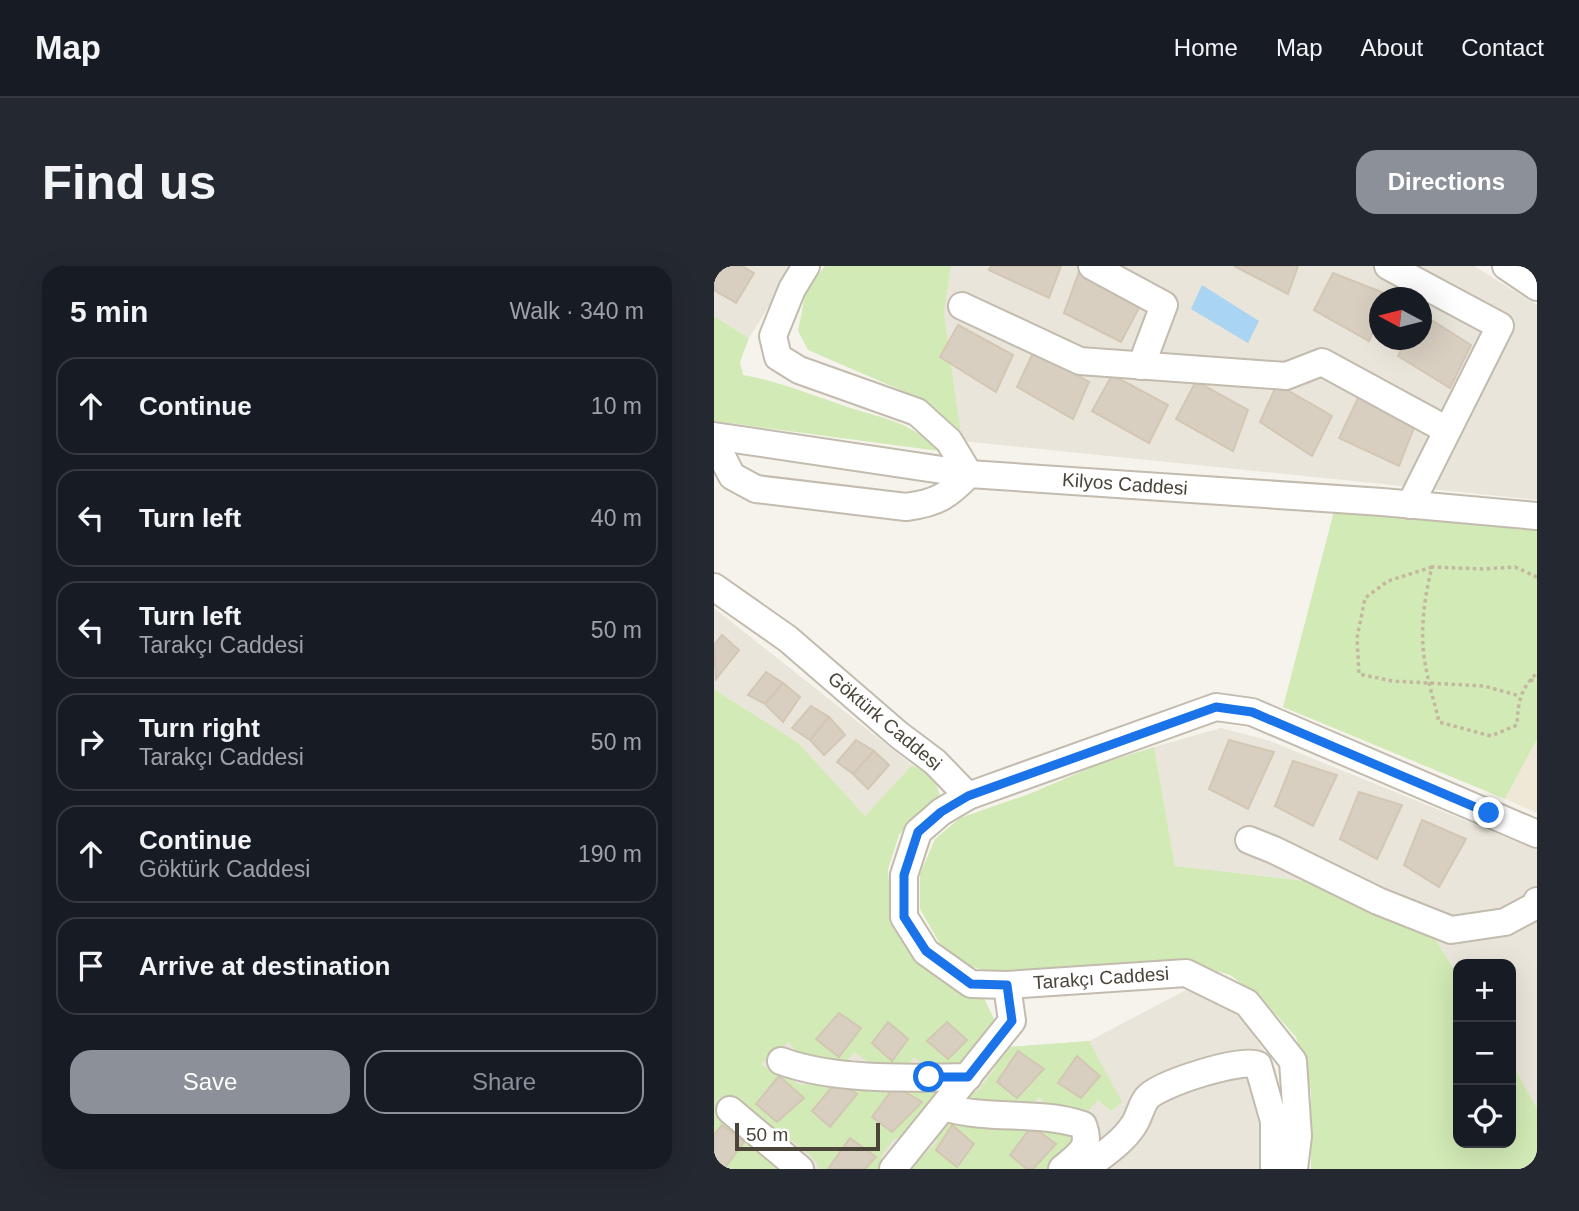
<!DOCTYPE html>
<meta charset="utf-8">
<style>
body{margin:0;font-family:Arial,sans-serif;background:#242831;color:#f1f3f6}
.controls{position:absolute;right:21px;bottom:21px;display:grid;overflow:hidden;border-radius:14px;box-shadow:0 7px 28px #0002}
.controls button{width:63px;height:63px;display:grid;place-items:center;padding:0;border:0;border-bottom:2px solid #363941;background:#171b24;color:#f1f3f6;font:35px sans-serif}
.compass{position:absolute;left:655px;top:21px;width:63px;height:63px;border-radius:50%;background:#171b24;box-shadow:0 7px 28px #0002;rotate:277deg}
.scale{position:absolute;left:21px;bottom:18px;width:145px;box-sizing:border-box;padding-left:7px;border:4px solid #4b4439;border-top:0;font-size:19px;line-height:24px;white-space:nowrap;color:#4b4439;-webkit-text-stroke:5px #fff;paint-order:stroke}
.stop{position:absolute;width:21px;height:21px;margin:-16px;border:5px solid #1a73e8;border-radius:50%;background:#fff}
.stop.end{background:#1a73e8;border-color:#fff;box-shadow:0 2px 7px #0008}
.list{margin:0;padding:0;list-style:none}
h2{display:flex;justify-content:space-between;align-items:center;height:91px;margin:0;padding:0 28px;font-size:30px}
h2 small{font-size:23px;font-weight:400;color:#9ea1a6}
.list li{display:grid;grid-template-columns:46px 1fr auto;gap:21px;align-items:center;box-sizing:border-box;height:98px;margin:0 14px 14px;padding:0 14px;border:2px solid #363941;border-radius:21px}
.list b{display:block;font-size:26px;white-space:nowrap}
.list p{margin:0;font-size:23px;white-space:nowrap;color:#9ea1a6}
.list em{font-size:23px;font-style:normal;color:#9ea1a6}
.actions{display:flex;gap:14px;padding:21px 28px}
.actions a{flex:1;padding:16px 0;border:2px solid #8c9099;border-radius:21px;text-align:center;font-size:24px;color:#8c9099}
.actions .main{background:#8c9099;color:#fff}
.icon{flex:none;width:38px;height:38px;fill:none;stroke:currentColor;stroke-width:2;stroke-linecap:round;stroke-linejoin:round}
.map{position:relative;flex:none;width:823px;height:903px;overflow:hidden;border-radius:21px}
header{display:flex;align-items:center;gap:42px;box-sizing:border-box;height:98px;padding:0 35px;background:#171b24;border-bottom:2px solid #363941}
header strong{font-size:33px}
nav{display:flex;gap:38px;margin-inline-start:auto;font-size:24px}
.intro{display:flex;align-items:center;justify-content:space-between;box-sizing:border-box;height:168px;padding:0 42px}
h1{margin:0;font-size:49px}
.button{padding:18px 32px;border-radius:21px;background:#8c9099;color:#fff;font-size:24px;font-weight:700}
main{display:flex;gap:42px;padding:0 42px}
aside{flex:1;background:#171b24;border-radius:21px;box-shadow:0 7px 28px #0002}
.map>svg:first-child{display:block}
</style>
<header>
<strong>Map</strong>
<nav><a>Home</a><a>Map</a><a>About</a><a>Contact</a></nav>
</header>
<div class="intro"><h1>Find us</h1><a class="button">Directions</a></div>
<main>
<aside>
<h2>5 min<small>Walk · 340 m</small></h2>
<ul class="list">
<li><svg class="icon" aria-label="ahead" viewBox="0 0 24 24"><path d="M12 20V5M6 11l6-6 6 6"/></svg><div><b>Continue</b></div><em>10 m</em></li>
<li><svg class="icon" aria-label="left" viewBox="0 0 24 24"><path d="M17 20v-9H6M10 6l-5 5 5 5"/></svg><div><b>Turn left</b></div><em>40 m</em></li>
<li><svg class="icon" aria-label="left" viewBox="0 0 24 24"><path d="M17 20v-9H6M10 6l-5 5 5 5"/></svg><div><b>Turn left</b><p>Tarakçı Caddesi</p></div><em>50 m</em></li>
<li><svg class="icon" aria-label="right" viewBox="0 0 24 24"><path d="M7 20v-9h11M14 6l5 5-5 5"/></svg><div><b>Turn right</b><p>Tarakçı Caddesi</p></div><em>50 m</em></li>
<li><svg class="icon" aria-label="ahead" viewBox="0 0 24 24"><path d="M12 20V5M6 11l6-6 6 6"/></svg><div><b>Continue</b><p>Göktürk Caddesi</p></div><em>190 m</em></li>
<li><svg class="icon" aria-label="arrive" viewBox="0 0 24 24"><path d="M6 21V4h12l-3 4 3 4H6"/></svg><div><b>Arrive at destination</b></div></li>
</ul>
<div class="actions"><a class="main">Save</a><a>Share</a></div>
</aside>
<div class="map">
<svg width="823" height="903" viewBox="0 0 823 903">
<rect width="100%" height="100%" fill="#f6f3ec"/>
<!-- residential -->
<g fill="#eae5da" fill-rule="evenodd">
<path d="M0,0H80L35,72L0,50Z"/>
<path d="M237,0H760L823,39V234L248,175L230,47ZM666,32H708V74H666Z"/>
<path d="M0,342L198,499L151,551L83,477L0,423Z"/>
<path d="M507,462L556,475L823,584V842L797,796V698H744V710L720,671L592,615L461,600L440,481Z"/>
<path d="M472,724L504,735L529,754L562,803L570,848L565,903H0V849L47,798L75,776L273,740L295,781L375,775Z"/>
</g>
<!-- education -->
<path fill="#efe8d6" d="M823,473V547L791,533Z"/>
<!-- green -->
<g fill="#d2eab5">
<path d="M111,0H237L230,47L248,175L198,129L94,84L84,65L92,24Z"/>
<path d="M0,50L35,72L26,96L29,109C64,115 95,128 128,139C168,153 194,153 225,185L0,155Z"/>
<path d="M620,245L823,260V473L791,533L569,441Z"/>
<path d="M0,423L84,477L151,550L198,499C213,507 222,512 226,530L205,546L185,569L174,603L178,656L206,697L254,726L270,732L282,757L249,799L213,801L200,791L192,801L157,798L140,786L129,800L89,794L75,776L47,798L61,808L74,810C82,820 92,822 101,812L131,814L141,823L223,824V829L187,872H181L167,890L168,898L164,903H105C101,889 83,879 72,871L66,872L17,830L4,845L68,903H0Z"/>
<path d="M440,481L461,600L592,615L720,671L744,710V877H797V796L823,842V903H597V825L582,771L549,734L516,709L466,694L402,697L342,707L288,708L245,698L225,676L206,643V608L221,573L246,552L315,528L383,499Z"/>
<path d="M375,775L408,836L397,845L384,834L375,844L335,842L325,831L317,840L313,837L310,841L257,837L252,832L256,826H262L281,803L280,797L295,781Z"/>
<path d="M233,855H247L251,861L341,862L360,870L358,883L335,903H196L223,876L221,869Z"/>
</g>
<!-- water -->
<path fill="#a9d4f2" d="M488,19L545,55L534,77L477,43Z"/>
<!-- building -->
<g fill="#d8cfc1" stroke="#d3c7b4" stroke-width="2">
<path d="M0,0H28L40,7L22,37L0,24Z"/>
<path d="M277,0H347L335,32L275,4Z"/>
<path d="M520,0H584L574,28Z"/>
<path d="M365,6L426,40L407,76L350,47Z"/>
<path d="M619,7L675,29L673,32H666V50L655,75L600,44Z"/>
<path d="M708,48L757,79L736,122L684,90L692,74H708Z"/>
<path d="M244,59L299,89L282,126L226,91Z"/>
<path d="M320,85L375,116L359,153L303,121Z"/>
<path d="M398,109L454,139L435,177L378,145Z"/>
<path d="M482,115L534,144L519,185L462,153Z"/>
<path d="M563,118L618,150L598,190L546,156Z"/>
<path d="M646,128L701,159L685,200L625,172Z"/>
<path d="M8,369L25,384L2,413L0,379Z"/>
<path d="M52,406L69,417L51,438L34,429Z"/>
<path d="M69,417L86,431L69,456L51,438Z"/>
<path d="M97,440L115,451L96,474L78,462Z"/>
<path d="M115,451L131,469L110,489L96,474Z"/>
<path d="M142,474L160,485L139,508L123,496Z"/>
<path d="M515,474L560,486L534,543L495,523Z"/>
<path d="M160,485L175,499L154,523L139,508Z"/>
<path d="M579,495L623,509L599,560L561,540Z"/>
<path d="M645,526L688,539L663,593L626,573Z"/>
<path d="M708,554L752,573L725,621L690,599Z"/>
<path d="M125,747L147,762L125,791L102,773Z"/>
<path d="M174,756L194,773L178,795L158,777Z"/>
<path d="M233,756L253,774L234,793L213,775Z"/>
<path d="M304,785L330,803L303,832L283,816Z"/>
<path d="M363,790L386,810L367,832L344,817Z"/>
<path d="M65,810L90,832L63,856L42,838Z"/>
<path d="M123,815L143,828L116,861L98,845Z"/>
<path d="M181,820L208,836L178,866L158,851Z"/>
<path d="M8,859L30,876L10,903L0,896V869Z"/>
<path d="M238,859L260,878L243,901L222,884Z"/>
<path d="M318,860L342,878L319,903H313L296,889Z"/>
<path d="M136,872L162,891L151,903H114Z"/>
</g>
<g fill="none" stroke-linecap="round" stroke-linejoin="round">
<defs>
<g id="minor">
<path d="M378,0L450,39L427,100"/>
<path d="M674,0L786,60L696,239"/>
<path d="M792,0L823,21"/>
<path d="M248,40L366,95L572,110L608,96L733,164"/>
<path d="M0,170L255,208L668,236L823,250"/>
<path d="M0,175L18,210L42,223L192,241C223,237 234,230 255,208L235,175L203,146L85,104L64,91L59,70L78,23L92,0"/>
<path d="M0,321L74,373L185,469L221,496L254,530"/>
<path d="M535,574L560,584L664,635L737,664L791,656L821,640L823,635"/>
<path d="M67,795C121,815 197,812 254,811"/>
<path d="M230,841C275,855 324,844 369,859C378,883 365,888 348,903"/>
<path d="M16,844L86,903"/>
<path d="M179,903L298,755L293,719"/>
<path d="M371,903C387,890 407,878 419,860C425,852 427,839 433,832C444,818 529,791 544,799L560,855V903"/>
<path d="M580,903L584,870L579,795L533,737L472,707L293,719L257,718L212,686L190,651V609L204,566L227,546L254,530L502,441L538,446L823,568"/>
</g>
</defs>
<!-- minor casing -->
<use href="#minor" stroke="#c2bbae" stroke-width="30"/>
<!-- path -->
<g stroke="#c4b79f" stroke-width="3.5" stroke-dasharray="3.5 3.5" stroke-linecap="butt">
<path d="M718,301L674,315L651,332L643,372L645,408L678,415L770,420L806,430"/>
<path d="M823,311L801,301L769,303L718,301C710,332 705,370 712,402C715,420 721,438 725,456L777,470L803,459C804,437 806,423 823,407"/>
<path d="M816,414L823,415"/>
</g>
<!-- minor -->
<use href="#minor" stroke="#fff" stroke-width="26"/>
</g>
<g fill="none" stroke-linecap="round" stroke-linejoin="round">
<!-- route -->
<path stroke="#1a73e8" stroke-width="9" d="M215,811H254L298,755L293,719L257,718L212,685L190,651V609L204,566L227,546L254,530L502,441L538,446L775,547"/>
</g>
<g text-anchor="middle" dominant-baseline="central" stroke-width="6" stroke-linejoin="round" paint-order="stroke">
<!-- street labels -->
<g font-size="19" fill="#4b4439" stroke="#fff">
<text transform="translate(411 218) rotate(4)">Kilyos Caddesi</text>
<text transform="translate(171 455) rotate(40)">Göktürk Caddesi</text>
<text transform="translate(387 712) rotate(-4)">Tarakçı Caddesi</text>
</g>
</g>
</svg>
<div class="controls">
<button>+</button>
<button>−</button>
<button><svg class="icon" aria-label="locate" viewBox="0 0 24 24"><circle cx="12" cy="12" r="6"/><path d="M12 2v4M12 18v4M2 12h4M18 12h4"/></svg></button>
</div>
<svg class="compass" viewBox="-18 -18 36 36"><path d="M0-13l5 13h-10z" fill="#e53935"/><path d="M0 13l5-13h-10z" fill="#9ea1a6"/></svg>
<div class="scale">50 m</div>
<div class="stop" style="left:215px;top:811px"></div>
<div class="stop end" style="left:775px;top:547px"></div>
</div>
</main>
